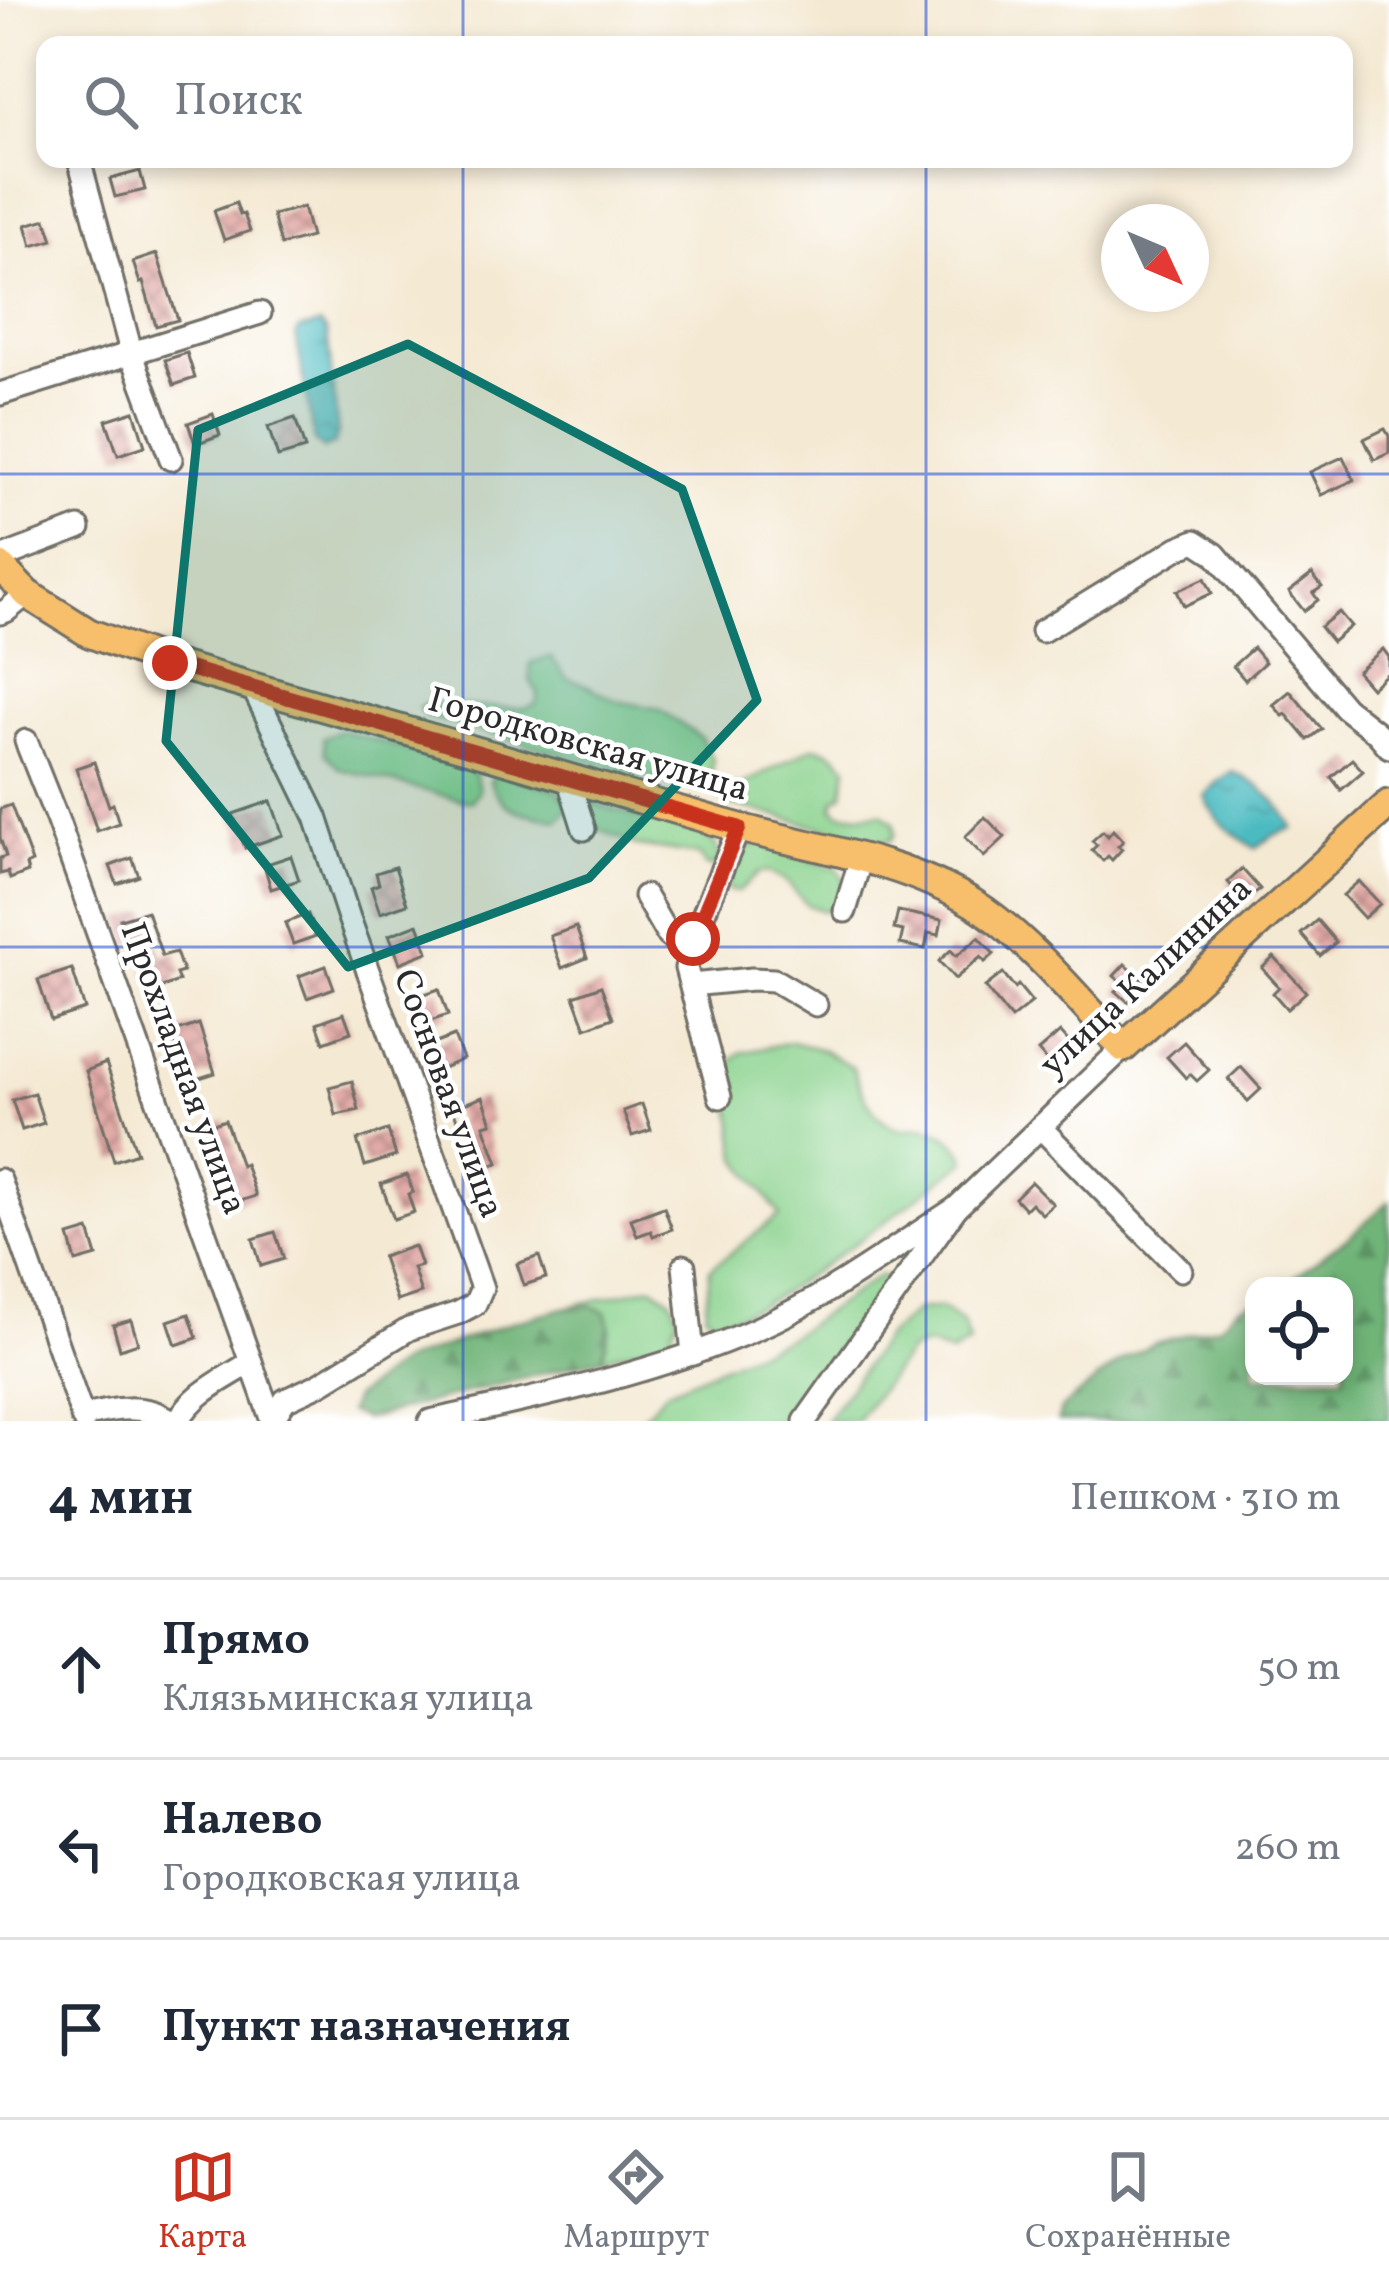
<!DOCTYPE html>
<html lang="ru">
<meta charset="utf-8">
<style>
body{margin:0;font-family:Vollkorn,serif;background:#f2f2f3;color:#1f2937}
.controls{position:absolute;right:36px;bottom:36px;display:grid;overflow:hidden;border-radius:24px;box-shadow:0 6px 18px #0003}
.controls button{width:108px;height:108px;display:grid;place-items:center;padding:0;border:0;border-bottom:3px solid #e0e1e3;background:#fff;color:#1f2937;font:60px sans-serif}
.compass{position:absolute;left:1101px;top:204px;width:108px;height:108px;border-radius:50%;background:#fff;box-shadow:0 6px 18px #0003;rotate:134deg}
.stop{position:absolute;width:36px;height:36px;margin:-27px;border:9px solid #c8321e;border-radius:50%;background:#fff}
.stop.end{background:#c8321e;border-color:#fff;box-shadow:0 3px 12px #0008}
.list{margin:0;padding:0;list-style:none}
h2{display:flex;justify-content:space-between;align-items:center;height:156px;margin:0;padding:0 48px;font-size:51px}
h2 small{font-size:39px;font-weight:400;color:#747a83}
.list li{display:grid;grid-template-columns:78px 1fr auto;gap:36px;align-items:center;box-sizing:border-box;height:180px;padding:0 48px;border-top:3px solid #e0e1e3}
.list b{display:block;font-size:45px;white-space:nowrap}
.list p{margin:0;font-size:39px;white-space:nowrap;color:#747a83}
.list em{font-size:39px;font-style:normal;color:#747a83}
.icon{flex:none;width:66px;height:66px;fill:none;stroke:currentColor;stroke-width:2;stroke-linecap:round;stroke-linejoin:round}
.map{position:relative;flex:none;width:1389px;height:1421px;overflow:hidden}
.search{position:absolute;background:#fff;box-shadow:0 6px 18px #0003;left:36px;right:36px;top:36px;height:132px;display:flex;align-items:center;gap:30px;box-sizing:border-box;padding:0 42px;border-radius:24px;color:#747a83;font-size:45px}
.sheet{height:696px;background:#fff}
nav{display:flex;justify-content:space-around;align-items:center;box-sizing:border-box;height:168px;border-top:3px solid #e0e1e3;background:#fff;font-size:33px;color:#747a83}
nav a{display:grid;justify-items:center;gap:6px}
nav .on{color:#c8321e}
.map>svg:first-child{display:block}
</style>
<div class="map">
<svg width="1389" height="1421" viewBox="0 0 1389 1421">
<defs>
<pattern id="forest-firs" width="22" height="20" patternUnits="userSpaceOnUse" patternTransform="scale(3)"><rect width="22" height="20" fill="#6fb478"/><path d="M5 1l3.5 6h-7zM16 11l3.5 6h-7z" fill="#5b9363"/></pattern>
<pattern id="water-ripples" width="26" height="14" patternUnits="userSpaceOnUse" patternTransform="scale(3)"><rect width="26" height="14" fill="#4cbbc1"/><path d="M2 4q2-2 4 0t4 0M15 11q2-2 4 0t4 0" fill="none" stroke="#3f989d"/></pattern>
<pattern id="building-cross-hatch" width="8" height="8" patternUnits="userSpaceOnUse" patternTransform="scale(3)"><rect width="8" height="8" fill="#e2aba7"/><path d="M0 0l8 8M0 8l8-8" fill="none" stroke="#b78b88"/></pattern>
</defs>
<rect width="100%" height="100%" fill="#fff"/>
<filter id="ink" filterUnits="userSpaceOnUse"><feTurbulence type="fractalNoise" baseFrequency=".00833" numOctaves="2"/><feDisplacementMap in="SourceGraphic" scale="24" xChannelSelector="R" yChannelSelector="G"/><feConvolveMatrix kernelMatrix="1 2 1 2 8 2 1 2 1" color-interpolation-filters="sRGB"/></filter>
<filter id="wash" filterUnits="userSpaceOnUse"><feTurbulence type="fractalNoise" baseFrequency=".004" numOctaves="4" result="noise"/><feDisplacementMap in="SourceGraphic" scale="48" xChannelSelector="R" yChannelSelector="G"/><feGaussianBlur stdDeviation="2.7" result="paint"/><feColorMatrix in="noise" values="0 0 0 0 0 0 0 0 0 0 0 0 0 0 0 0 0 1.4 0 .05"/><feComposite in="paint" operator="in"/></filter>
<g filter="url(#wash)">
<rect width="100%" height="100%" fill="#f4e9d3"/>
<!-- green -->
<g fill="#8ad28d" stroke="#5a7e5c" stroke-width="3">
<path d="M551,657L567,679L586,685L617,701L659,709L701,738L713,759L712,772L697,790L426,717L419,708L427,704L525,709L536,704L538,693L530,680V663Z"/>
<path d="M340,730L465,767L476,776L479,790L472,801H465L340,769L325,753L323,738Z"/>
<path d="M813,747C829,749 838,755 847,767L843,794L835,800L833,807L839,813L863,815L882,813L894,823L895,834L890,841H877L729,804L719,794L726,787L740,786Z"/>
<path d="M496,772L557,790L566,801L567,811L558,820C527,813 503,815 490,782Z"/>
<path d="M594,804L703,834L715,844L720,856L715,867L706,866L699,855L637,846L589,825L586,814Z"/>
<path d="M760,843L838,869L845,881L837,907L824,911L807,905L786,881L769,872L759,873L739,891H730L727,878L738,851Z"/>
<path d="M791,1042L824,1050L853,1068C860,1090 875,1124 901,1129C908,1130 914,1127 921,1127C941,1129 961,1142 966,1161C921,1195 877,1229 831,1260C795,1285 760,1310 717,1321L705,1313L710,1269L780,1215L738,1158L728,1082L730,1062L740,1053Z"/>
<path d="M879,1276L892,1277L889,1293L790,1421H639L666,1391L789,1337Z"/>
<path d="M653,1286L671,1299L678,1315L670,1339L602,1358L610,1327L606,1312L583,1303Z"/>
<path d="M941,1308L963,1323L969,1343L951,1354L927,1345L910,1351L856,1421H826L886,1336L917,1310Z"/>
</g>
<!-- forest -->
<g fill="url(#forest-firs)" stroke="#4d7052" stroke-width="3">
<path d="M1389,1201V1421H1058L1061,1408L1124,1359L1155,1343L1221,1325L1238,1307L1254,1301V1376H1344V1286H1282L1351,1235Z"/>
<path d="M583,1303L606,1312L610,1327L602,1358L365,1419L348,1412L354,1398L402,1362L512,1322Z"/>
</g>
<!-- water -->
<g fill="url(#water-ripples)" stroke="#3c7376" stroke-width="3">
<path d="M321,325L327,332L338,433L335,444L323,449L314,441L296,336L300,329Z"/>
<path d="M1232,772C1258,782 1281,803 1293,828L1274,835L1255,848C1232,833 1215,822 1204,796L1217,782Z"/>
</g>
<g id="blocks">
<!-- building -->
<g fill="url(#building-cross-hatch)">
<path d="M140,171L145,190L115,197L110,179Z"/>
<path d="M236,203L240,215L244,214L250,231L224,240L214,211Z"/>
<path d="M303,207L311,237L281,245L273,215Z"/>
<path d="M46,219L53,240L32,246L26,225Z"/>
<path d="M157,254L178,320L156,326L143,282L140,283L133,262Z"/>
<path d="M187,353L195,378L174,385L165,360Z"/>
<path d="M134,411L145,446L118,455L106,420Z"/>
<path d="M213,414L220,435L195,444L188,423Z"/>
<path d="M295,418L305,449L278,457L268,427Z"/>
<path d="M1385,429L1389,436V453L1374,460L1364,439Z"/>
<path d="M1343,457L1354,480L1321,495L1310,472Z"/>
<path d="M1312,574L1322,587L1313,593L1318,600L1304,611L1289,592Z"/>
<path d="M1205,578L1212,593L1184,606L1177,591Z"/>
<path d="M1339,612L1351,626L1332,642L1320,627Z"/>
<path d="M1253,648L1265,662L1245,680L1233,666Z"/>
<path d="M1383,649L1389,657V672L1371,688L1357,672Z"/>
<path d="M1290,691L1322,729L1308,740L1286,714L1283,716L1273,705Z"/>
<path d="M1352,759L1363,771L1341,790L1331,777Z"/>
<path d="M94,762L109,806L113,804L119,823L97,831L76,768Z"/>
<path d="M271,801L283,835L245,848L233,814Z"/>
<path d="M11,805L32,862L26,865L28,872L10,879L8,872L0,874V858L6,856L0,838V809Z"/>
<path d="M985,817L1005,837L984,857L965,837Z"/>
<path d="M1113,830L1123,841L1118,846L1122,849L1112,860L1108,856L1103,861L1092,850L1097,845L1092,841L1103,831L1108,836Z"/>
<path d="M291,856L299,880L271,889L264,865Z"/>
<path d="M132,858L139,876L117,884L110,866Z"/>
<path d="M395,867L407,904L380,913L371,887L379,884L376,873Z"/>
<path d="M1242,869L1260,889L1246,901L1228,882Z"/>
<path d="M1359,881L1380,904L1364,918L1343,895Z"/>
<path d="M147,911L162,956L176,952L183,972L176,974L179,981L159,988L156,981L149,983L135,943L128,945L120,919Z"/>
<path d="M898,911L942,920L939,935L928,933L925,949L900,944L903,931L894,929Z"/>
<path d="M308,914L316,936L293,944L285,923Z"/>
<path d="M1317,920L1336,942L1320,956L1301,934Z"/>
<path d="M418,924L428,952L400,963L389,935Z"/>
<path d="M576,927L587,958L562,968L550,936Z"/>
<path d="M979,937L994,954L985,962L981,957L955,979L939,961L951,950L956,956Z"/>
<path d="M1274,957L1306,992L1287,1009L1273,993L1279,987L1262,968Z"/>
<path d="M1125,964L1146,984L1128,1002L1116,991L1123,984L1114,976Z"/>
<path d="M326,966L334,988L307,998L299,976Z"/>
<path d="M72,969L85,1009L51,1020L38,980Z"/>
<path d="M1003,973L1015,988L1018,985L1032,1002L1011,1019L985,987Z"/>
<path d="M601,986L613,1018L586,1028L574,996Z"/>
<path d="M439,989L448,1015L419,1025L410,999Z"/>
<path d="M344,1013L351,1032L324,1042L317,1023Z"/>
<path d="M199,1024L215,1073L187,1082L172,1033Z"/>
<path d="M1060,1032L1071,1044L1063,1050L1068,1056L1053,1068L1038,1051Z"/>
<path d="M454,1036L463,1059L438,1070L428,1046Z"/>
<path d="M1184,1042L1209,1070L1197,1081L1190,1074L1186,1078L1167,1057Z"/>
<path d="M106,1063L137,1153L114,1161L86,1071Z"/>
<path d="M1241,1067L1261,1089L1248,1101L1228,1079Z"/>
<path d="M352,1081L359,1110L336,1115L329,1087Z"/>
<path d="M34,1093L44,1123L22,1130L12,1100Z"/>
<path d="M483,1097L492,1123L484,1125L498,1163L474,1172L453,1108Z"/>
<path d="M642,1104L651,1130L632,1136L623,1111Z"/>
<path d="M225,1120L241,1166L245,1164L256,1196L234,1203L205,1127Z"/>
<path d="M388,1130L396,1156L365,1166L357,1140Z"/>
<path d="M407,1175L413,1192L408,1194L414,1212L394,1219L381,1184Z"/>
<path d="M1031,1182L1053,1204L1042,1214L1031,1203L1025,1209L1015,1198Z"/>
<path d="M664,1207L672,1229L653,1236L651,1231L637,1236L631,1219Z"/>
<path d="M89,1230L97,1256L76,1262L69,1236Z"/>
<path d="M275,1232L284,1259L261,1266L253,1239Z"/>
<path d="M414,1246L421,1266L413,1268L421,1293L397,1301L382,1257Z"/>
<path d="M539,1256L546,1278L524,1285L517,1264Z"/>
<path d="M189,1314L197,1338L176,1345L168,1321Z"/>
<path d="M131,1320L138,1343L120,1349L113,1325Z"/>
</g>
</g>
</g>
<g filter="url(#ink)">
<use href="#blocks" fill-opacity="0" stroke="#716e66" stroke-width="3"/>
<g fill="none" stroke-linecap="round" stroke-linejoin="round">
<defs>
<g id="minor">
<path d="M79,159L132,355L171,459"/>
<path d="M0,394L260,313"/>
<path d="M0,558L79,528"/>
<path d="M0,613L6,611L27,594"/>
<path d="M1042,631L1178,548L1195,541L1215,554L1345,708L1377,733L1389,747"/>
<path d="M252,686L316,817L349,918L482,1288L475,1304L458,1313L409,1329L318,1385L285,1400L272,1421"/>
<path d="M26,741L57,819L272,1421"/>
<path d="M568,778L584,829"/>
<path d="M645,896L668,936L691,950"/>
<path d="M845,911L861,858"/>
<path d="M691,985L752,979L774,980L816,1005"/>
<path d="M720,1097L686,968L693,939L739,828"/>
<path d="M1040,1127L1181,1270"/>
<path d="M0,1180L84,1421"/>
<path d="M684,1266L693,1354"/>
<path d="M82,1417C113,1408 145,1403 172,1421"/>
<path d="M178,1421C195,1391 224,1380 251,1362"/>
<path d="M430,1421C540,1397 654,1374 758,1328C828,1297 892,1249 956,1208"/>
<path d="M805,1421L956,1208L1123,1048"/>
</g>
<path id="major" d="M0,566L27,594L89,633L170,663C355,715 538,769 722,823C805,847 897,857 973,903C1025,935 1081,1002 1123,1048L1389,804"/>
</defs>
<!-- minor casing -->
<use href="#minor" stroke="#716e66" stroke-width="27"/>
<!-- major casing -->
<use href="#major" stroke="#716e66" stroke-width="33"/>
<!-- minor -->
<use href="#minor" stroke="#fff" stroke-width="21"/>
<!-- major -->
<use href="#major" stroke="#f7bf6c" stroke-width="27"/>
</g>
</g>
<g fill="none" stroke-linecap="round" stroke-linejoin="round" filter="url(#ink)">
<!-- route -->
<path stroke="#c8321e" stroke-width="15" d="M170,663L739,828L693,939"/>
</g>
<!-- marked area -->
<path fill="#0f766e" fill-opacity="0.2" stroke="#0f766e" stroke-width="9" stroke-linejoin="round" d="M408,344L682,489L757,700L589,878L348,967L166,741L198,430Z"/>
<!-- grid -->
<path fill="none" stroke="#1d4ed8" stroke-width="3" stroke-opacity="0.55" d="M463,0V45M926,0V45M463,159V1421M926,159V1421M0,474H1389M0,947H1389"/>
<g text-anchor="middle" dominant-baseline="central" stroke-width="9" stroke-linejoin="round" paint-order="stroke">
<!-- street labels -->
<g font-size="36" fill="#2b2b2b" stroke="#fff">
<text transform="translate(588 746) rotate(16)">Городковская улица</text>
<text transform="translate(1147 978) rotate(-43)">улица Калинина</text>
<text transform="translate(182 1069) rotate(70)">Прохладная улица</text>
<text transform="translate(447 1094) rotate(70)">Сосновая улица</text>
</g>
</g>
</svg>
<div class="controls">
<button><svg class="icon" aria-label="locate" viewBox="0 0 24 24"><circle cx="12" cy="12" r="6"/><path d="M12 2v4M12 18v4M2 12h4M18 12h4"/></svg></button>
</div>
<svg class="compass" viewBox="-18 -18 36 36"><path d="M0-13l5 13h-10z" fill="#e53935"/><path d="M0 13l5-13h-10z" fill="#747a83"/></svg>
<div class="stop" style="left:693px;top:939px"></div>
<div class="stop end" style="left:170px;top:663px"></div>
<div class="search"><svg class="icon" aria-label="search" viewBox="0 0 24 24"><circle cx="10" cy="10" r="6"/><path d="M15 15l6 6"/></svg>Поиск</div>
</div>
<section class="sheet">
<h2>4 мин<small>Пешком · 310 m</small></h2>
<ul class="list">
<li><svg class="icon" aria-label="ahead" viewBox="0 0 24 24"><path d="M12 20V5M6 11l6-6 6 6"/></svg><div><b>Прямо</b><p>Клязьминская улица</p></div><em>50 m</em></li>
<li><svg class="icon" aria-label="left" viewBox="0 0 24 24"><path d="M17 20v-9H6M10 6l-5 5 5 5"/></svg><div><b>Налево</b><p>Городковская улица</p></div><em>260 m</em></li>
<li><svg class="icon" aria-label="arrive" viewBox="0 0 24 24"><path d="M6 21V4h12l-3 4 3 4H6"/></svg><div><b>Пункт назначения</b></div></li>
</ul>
</section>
<nav>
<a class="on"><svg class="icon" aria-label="map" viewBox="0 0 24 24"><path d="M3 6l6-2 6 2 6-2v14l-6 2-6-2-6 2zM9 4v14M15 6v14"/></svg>Карта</a>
<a><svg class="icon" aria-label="directions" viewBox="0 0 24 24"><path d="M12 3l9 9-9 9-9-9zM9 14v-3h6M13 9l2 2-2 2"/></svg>Маршрут</a>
<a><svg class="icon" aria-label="saved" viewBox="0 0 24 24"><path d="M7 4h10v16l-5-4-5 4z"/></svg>Сохранённые</a>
</nav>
